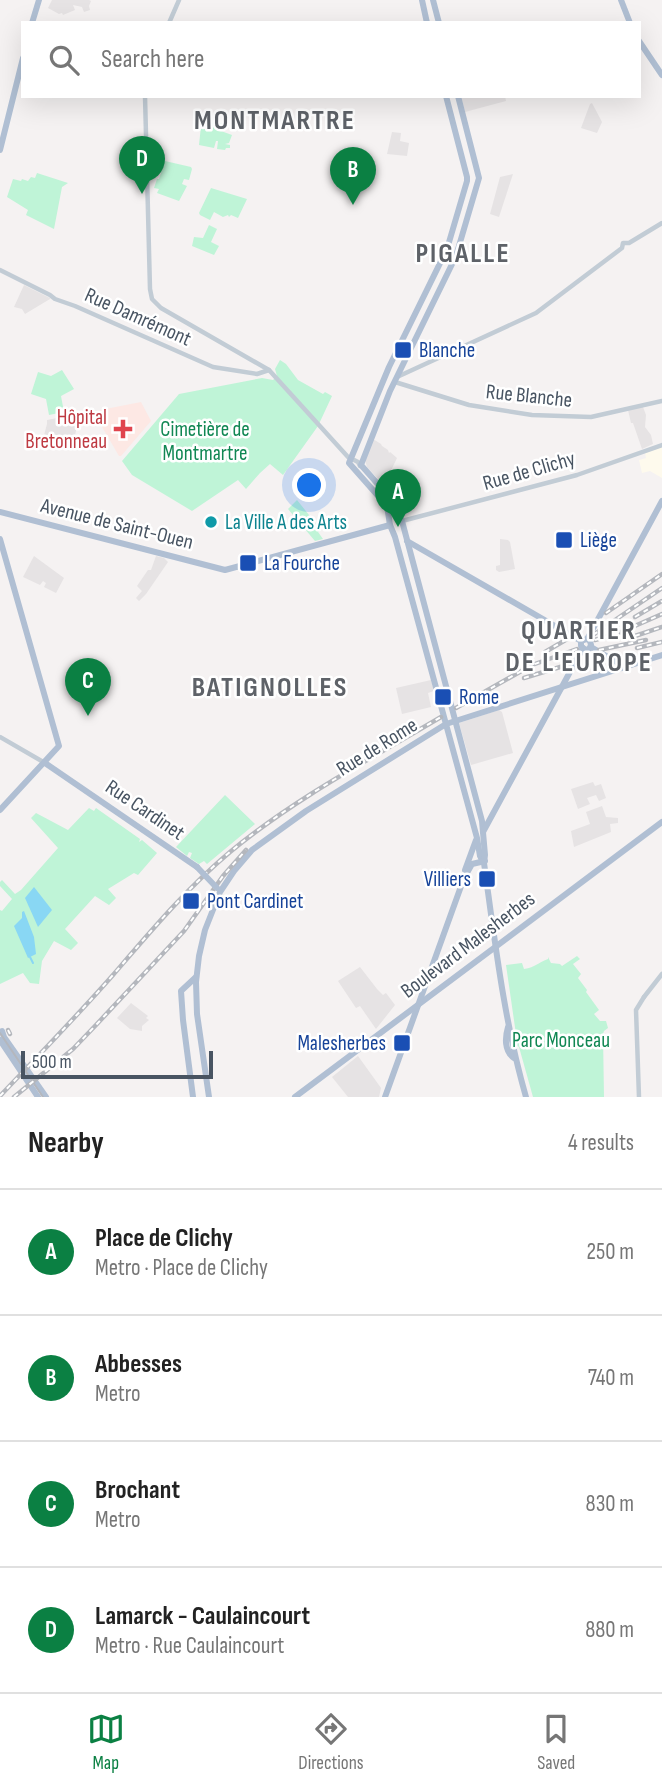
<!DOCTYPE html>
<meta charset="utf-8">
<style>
body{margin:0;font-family:"Sofia Sans Condensed",sans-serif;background:#f2f2f2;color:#222}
.scale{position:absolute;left:21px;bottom:18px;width:192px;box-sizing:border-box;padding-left:7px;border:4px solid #485462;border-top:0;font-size:19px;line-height:24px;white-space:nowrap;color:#485462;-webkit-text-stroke:5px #fff;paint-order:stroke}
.you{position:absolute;left:310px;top:486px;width:24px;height:24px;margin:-18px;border:5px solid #fff;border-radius:50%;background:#1a73e8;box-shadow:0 0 0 10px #1a73e833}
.badge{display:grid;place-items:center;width:46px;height:46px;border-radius:50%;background:#0b8043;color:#fff;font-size:23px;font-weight:700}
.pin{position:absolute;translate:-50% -58px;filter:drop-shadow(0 2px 4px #0008)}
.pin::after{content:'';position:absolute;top:37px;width:24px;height:21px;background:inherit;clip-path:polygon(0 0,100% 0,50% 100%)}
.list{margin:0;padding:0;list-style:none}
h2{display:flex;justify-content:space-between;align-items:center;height:91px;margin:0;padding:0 28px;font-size:30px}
h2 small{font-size:23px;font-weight:400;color:#767676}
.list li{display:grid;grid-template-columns:46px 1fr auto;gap:21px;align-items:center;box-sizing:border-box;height:126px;padding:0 28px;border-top:2px solid #e0e0e0}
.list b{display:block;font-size:26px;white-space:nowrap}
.list p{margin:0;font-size:23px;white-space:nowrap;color:#767676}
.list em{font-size:23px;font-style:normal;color:#767676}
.icon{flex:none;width:38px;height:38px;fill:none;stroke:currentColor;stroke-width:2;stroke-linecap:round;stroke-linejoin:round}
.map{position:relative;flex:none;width:662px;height:1097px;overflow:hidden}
.search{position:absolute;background:#fff;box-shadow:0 7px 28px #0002;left:21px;right:21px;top:21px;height:77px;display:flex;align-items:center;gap:18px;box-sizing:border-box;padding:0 24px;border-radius:0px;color:#767676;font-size:26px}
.sheet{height:595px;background:#fff}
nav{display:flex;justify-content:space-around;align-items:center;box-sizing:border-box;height:98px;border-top:2px solid #e0e0e0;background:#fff;font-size:19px;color:#767676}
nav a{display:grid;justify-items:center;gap:4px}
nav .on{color:#0b8043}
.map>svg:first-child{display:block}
</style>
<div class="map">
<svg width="662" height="1097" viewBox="0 0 662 1097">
<rect width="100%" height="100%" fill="#f5f2f2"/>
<!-- commercial -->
<path fill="#fefaed" d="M662,447V478L650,471L642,473L639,460L646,458L645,453Z"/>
<!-- education -->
<g fill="#e6e3e4">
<path d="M52,0H89L91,1L89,6L90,10L84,12L82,7L73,5L75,10L63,15L62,13L59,14L48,8Z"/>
<path d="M461,96H505L506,101L465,112Z"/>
<path d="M592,103L602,122L597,133L581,128L590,104Z"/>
<path d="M392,132L401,133L400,141L409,143L407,156L387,154Z"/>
<path d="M513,174L499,217L490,214L500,177Z"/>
<path d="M24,285L50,298V299L25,314L22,309L14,307Z"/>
<path d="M643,407L646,415L645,427L651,435L653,444L642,449L633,423H631L628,410Z"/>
<path d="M67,416L69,422L77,424L74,443L66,442L62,448L43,439L47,424V420Z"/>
<path d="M373,439L381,444L382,446L388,450L389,453L390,452L397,458L385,483H382L367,467L365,460Z"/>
<path d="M500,539L508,540L510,542L515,569L499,572L496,570V566L500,565Z"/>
<path d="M34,556L64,578L56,593L44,587L46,583L43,581L40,585L23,577Z"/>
<path d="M156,556L164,558L168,562L146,594L139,601L136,598L142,591L137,586L148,570H151Z"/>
<path d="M431,680L434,691L428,693L431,707L402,714L396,688Z"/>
<path d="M499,710L502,712L513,753L471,765L459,723Z"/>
<path d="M593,782L595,786L601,784L606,798L599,801L596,795L587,798L590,804L578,809L571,789Z"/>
<path d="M602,806L606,817L618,818V823L610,824L611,832L574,847L571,831L590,824L586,812Z"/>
<path d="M360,967L377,989L383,995L386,993L395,1005L376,1029L360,1006L356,1008L338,981Z"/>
<path d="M131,1003L148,1016L146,1018L149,1020L142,1026V1031L130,1029L117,1018Z"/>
<path d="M358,1056L381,1088L379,1097H348L332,1077Z"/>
</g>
<!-- medical -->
<path fill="#fde8e4" d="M141,402L151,421L121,456H119L94,413L95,411Z"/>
<!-- green -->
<g fill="#bff4d7">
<path d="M204,118L223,124L221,131L232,135L229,143L225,144L230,145V148H226L225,150L217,149L218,141H216L214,148L199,145L201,126Z"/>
<path d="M165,161L191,167L192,169L189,180L184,179L182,184L187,186L179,201L157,193L159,189L154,188L157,179H159Z"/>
<path d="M37,173L68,183L62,187L54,229L26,215L28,210L7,197L13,179L21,181L22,179L28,181L31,177L35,178Z"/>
<path d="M211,188L247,199L238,218L231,215L229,217L228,215L223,217L214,212L210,220L200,215L199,213Z"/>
<path d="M209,225L217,229L211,242L219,246L214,255L192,246L194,237L203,238Z"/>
<path d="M280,360L286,364L298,380L323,394L325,392L332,396L318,426L283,475L270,464L260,473L246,489L238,480L192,511L132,475L122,461L179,394L262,378L273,380L277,376L275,369Z"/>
<path d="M62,370L74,389L61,396L64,412L49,415L46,399L31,394L38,372L51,376Z"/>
<path d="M297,500L321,530L318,532L323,539L315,541L288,509Z"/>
<path d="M225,795L255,824L207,864L204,861L199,864L190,858L192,853L189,852L187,856L176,847Z"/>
<path d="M89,808L94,811L96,808L140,839L139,842L142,840L157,853L138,875L134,873L108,889L116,898L109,905L95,896L65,929L78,943L71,950L54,941L42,961L39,984L30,983L23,973L0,984V910L2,911L12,899L0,886V882L2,880L15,894L21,890L58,848L31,818L36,813L68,830Z"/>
<path d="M577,956L580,959L573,964L581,974L578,978L587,990L586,992L599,1010L594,1014L600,1021H606L608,1028L604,1031L603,1034L604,1097H533L519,1047L516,1045L517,1041L506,965L522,963L524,969C536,967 537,963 548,959V957L551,963L560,964L562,966Z"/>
</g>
<!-- water -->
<g fill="#89d7f4">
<path d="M34,887L52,910L38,927L25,898Z"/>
<path d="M24,911L34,937L36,954L28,958L14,926L22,918V912Z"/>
</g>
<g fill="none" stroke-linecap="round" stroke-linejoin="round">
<!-- stream -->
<path stroke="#89d7f4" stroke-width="2" d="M30,957L33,963"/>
<!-- minor -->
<g stroke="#c2ccd5" stroke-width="4.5">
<path d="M169,23L179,0"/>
<path d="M145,96L150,289L152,299L161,308L269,370L348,457L358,462L360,466"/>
<path d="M0,270L50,295L55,299L75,306L213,367L257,374L269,370"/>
<path d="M397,377L536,313L622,248L623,243H629L662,223"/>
<path d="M395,382L469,405L532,415L591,417L662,401"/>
<path d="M402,521L577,475L662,445"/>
<path d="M0,737L45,763"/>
<path d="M644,997L662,974"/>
<path d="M639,1097L636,1010L644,997"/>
</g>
<!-- major -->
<g stroke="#b0bfd3" stroke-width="6">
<path d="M422,0L427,23"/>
<path d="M433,0L439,23"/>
<path d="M621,0L630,23"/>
<path d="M32,23L39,0"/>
<path d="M639,41L662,75"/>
<path d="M446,96L467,177V181L447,249L389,367L349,463L387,506L390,525L395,537L477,838L480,856L483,862"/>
<path d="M458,96L479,178L456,256L390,391L361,465L391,499L402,521L482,821L485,855L484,863C495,942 504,1021 526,1097"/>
<path d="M0,150L23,58"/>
<path d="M0,512L225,570L390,525"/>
<path d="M0,539L59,746L0,810"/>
<path d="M407,541L581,641"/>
<path d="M587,639L590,641L591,645L589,649L585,650L581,646V641L587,639L590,634L662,501"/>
<path d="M591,647L625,667"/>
<path d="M45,763L197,867"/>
<path d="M483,832L583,648"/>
<path d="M465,870L476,840"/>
<path d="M508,1027C505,1037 504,1051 514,1058"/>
<path d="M2,1031L4,1037L46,1097"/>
<path d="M0,1040L38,1097"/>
<path d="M193,1097L183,1020L181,991L196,977"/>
<path d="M209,1097L197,1014L196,982L199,956L205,930L220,892L234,871L252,850L306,811L446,724L662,655"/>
<path d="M295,1097L662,822"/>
<path d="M385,1097L464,878L472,864L485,861"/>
</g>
<!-- tram -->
<path stroke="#b4b7bd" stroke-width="2" d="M0,1033L43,1097"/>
<defs>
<g id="rail">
<path d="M606,613L662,574"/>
<path d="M635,617L662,601"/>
<path d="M593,635L662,588"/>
<path d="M635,636L662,627"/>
<path d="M595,640L621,632L662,614"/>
<path d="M637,648L662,642"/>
<path d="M599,650L646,640"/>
<path d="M545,652L569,638"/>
<path d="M524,678L570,664"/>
<path d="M456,708L532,665L577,649"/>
<path d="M8,1030L10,1034"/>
<path d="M0,1096C38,1056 77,1016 113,975C150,932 186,889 230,852C294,799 370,759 441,717"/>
<path d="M14,1097L73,1049L96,1025L184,931L223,876L246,850"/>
</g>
</defs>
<!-- rail casing -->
<use href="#rail" stroke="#b4b7bd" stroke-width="4.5"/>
<!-- rail -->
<use href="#rail" stroke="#fff" stroke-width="2" stroke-dasharray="5" stroke-linecap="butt"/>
<!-- major-bridge -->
<path stroke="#b0bfd3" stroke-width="6" d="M197,867L217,888"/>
</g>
<!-- markers -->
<g fill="#1a4fb4" stroke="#fff" stroke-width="2.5">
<rect x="394" y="341" width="18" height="18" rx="3.5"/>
<rect x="555" y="531" width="18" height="18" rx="3.5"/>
<rect x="239" y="554" width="18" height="18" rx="3.5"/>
<rect x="434" y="688" width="18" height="18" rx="3.5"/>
<rect x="478" y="870" width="18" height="18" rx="3.5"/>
<rect x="182" y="892" width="18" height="18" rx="3.5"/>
<rect x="393" y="1034" width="18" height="18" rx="3.5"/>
</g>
<path fill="#e0444e" stroke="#fff" stroke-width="2.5" d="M119.5 418.5h7v7h7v7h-7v7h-7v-7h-7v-7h7z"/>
<circle fill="#0f9aa8" stroke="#fff" stroke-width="2.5" cx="211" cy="522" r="7"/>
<g text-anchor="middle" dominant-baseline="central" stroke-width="5" stroke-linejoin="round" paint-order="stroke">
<!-- street labels -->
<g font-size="21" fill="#485462" stroke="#fff">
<text transform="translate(138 317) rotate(24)">Rue Damrémont</text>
<text transform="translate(529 396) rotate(6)">Rue Blanche</text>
<text transform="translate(529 471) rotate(-16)">Rue de Clichy</text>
<text transform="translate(117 524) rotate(14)">Avenue de Saint-Ouen</text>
<text transform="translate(377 747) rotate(-32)">Rue de Rome</text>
<text transform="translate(145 810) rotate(34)">Rue Cardinet</text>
<text transform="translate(468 945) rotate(-37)">Boulevard Malesherbes</text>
</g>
<!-- transit labels -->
<g font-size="21" fill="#164399" stroke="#fff" text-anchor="start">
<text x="419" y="350">Blanche</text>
<text x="580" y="540">Liège</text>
<text x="264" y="563">La Fourche</text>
<text x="459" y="697">Rome</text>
<text x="471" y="879" text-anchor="end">Villiers</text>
<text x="207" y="901">Pont Cardinet</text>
<text x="386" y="1043" text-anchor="end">Malesherbes</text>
</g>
<!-- health labels -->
<g font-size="21" fill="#be3a42" stroke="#fff" text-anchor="end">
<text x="107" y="417">Hôpital<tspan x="107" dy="24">Bretonneau</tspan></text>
</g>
<!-- park labels -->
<g font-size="21" fill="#108753" stroke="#fff">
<text x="205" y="429">Cimetière de<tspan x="205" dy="24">Montmartre</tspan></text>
<text x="561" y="1040">Parc Monceau</text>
</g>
<!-- culture labels -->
<g font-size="21" fill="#0d838f" stroke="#fff" text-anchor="start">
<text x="225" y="522">La Ville A des Arts</text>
</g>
<!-- district labels -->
<g font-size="28" font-weight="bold" letter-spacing="2" fill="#5e6268" stroke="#fff">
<text x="275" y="120">MONTMARTRE</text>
<text x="463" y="253">PIGALLE</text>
<text x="579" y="630">QUARTIER<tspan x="579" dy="32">DE L'EUROPE</tspan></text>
<text x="270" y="687">BATIGNOLLES</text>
</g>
</g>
</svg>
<div class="scale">500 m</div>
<div class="you"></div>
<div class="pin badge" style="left:398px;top:527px">A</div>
<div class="pin badge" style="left:353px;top:205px">B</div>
<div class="pin badge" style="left:88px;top:716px">C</div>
<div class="pin badge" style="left:142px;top:194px">D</div>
<div class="search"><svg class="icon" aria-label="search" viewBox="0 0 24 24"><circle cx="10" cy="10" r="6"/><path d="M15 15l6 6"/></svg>Search here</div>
</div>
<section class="sheet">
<h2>Nearby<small>4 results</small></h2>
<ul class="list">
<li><span class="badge">A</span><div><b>Place de Clichy</b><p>Metro · Place de Clichy</p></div><em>250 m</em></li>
<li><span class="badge">B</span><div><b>Abbesses</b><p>Metro</p></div><em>740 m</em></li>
<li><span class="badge">C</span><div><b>Brochant</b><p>Metro</p></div><em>830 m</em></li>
<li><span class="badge">D</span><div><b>Lamarck - Caulaincourt</b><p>Metro · Rue Caulaincourt</p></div><em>880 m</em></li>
</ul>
</section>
<nav>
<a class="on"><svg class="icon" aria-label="map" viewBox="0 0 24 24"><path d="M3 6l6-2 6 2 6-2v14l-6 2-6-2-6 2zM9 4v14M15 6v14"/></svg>Map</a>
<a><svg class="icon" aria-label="directions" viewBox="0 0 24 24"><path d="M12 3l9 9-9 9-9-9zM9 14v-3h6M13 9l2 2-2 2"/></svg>Directions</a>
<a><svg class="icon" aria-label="saved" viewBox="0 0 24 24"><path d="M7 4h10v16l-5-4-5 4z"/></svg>Saved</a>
</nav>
